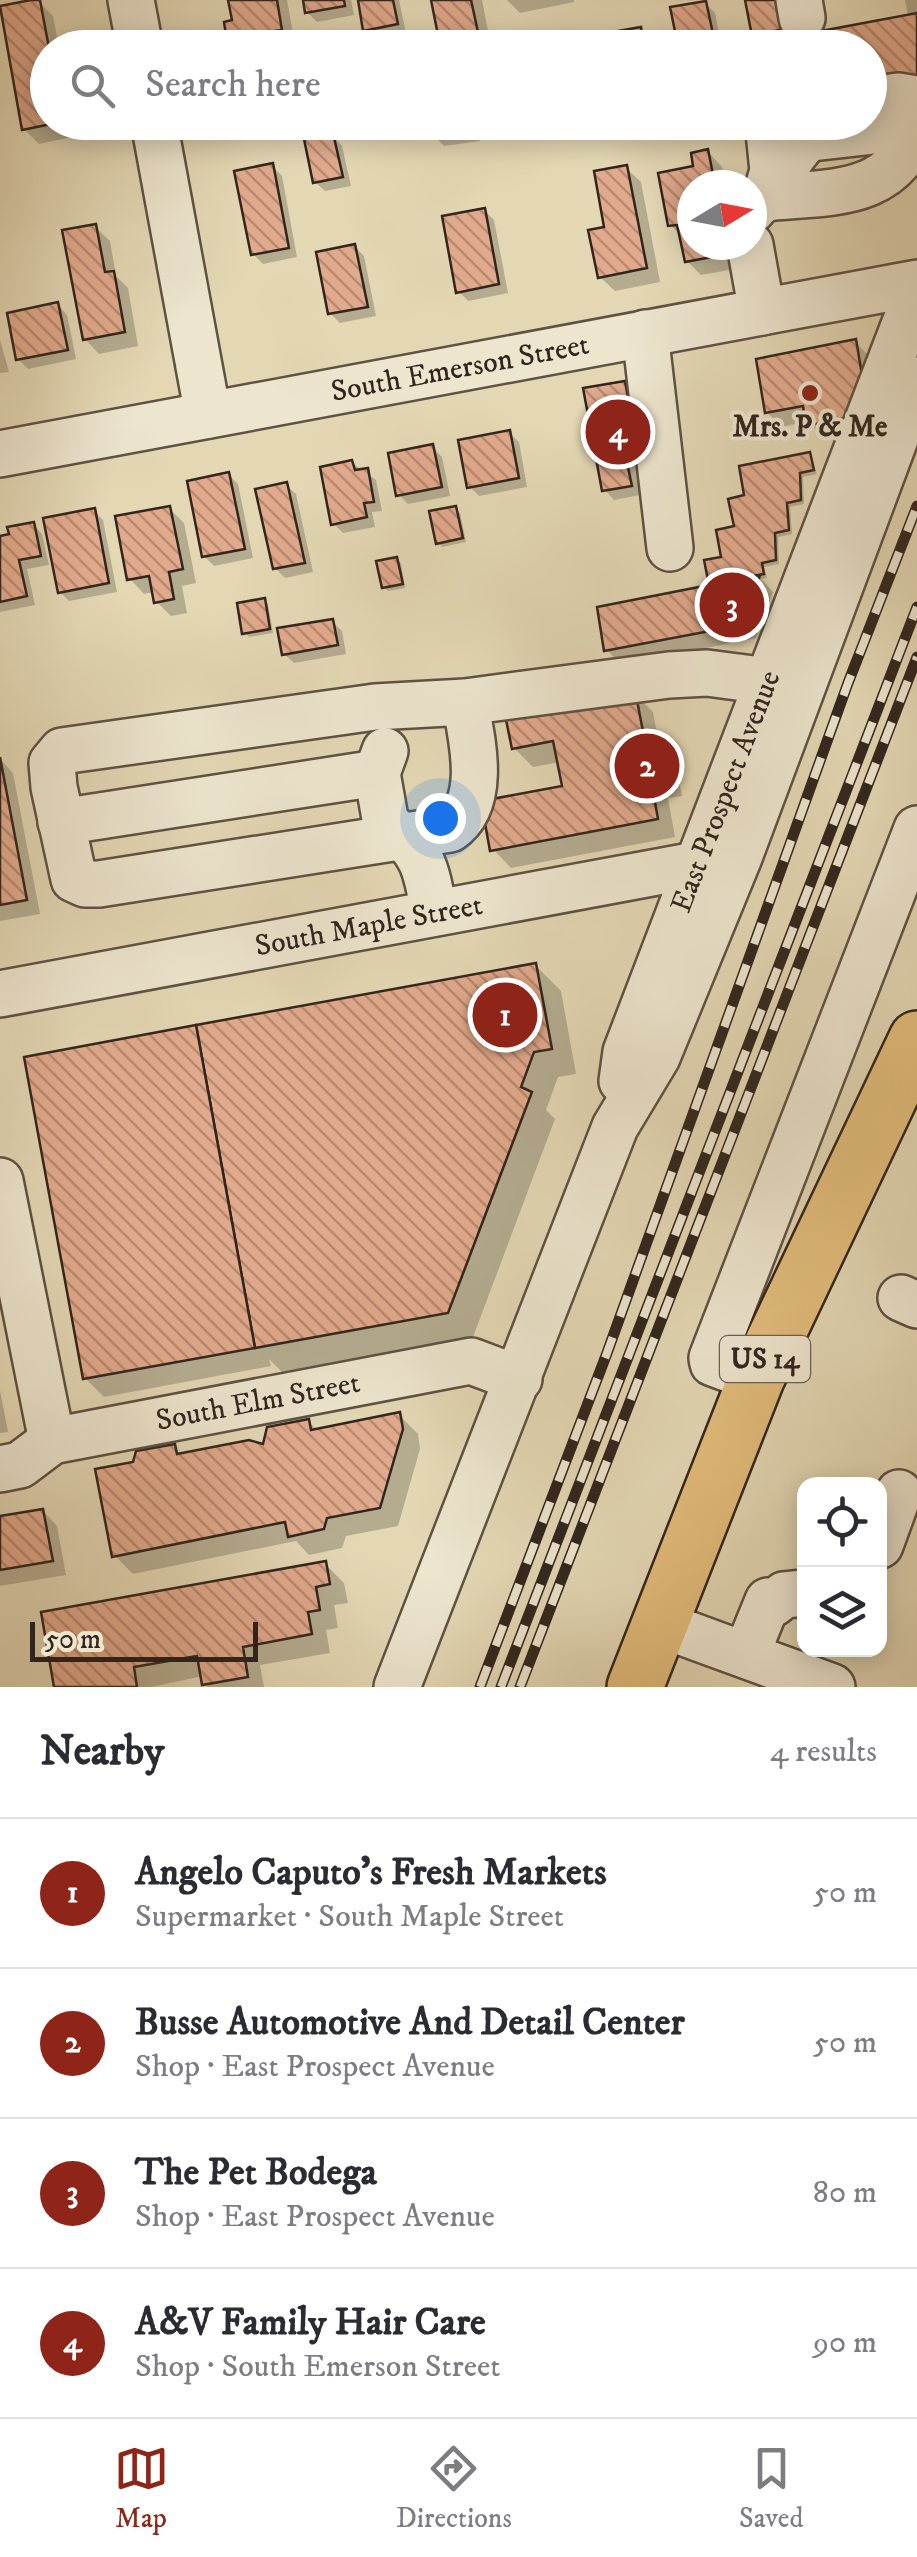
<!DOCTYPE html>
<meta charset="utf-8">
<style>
body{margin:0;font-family:"IM FELL DW Pica",serif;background:#f2f2f3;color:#2b2b33}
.controls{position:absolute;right:30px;bottom:30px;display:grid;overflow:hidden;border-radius:20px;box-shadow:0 5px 25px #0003}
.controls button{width:90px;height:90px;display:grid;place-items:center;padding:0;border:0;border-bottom:2px solid #e1e1e2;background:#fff;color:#2b2b33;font:50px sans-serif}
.compass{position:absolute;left:677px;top:170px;width:90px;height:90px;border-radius:50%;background:#fff;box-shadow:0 5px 25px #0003;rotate:80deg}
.scale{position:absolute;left:30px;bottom:25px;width:228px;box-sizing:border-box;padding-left:10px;border:5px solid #32251d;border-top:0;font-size:28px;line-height:35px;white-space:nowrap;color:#32251d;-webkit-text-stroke:8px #ede5ce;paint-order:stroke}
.you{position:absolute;left:440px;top:818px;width:35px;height:35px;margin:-25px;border:8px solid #fff;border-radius:50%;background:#1a73e8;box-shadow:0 0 0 15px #1a73e833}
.badge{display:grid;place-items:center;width:65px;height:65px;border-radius:50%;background:#8f2418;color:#fff;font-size:32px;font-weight:700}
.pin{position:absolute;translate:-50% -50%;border:5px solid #fff;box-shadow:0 2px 10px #0006}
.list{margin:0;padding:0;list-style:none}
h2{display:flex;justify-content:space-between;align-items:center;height:130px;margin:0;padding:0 40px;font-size:42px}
h2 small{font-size:32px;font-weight:400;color:#7c7c81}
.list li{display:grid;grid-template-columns:65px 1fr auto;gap:30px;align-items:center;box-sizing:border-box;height:150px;padding:0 40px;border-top:2px solid #e1e1e2}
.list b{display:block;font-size:38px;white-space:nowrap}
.list p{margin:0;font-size:32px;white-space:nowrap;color:#7c7c81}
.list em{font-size:32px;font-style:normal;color:#7c7c81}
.icon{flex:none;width:55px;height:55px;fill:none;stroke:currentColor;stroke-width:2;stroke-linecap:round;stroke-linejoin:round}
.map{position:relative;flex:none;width:917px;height:1687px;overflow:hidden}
.search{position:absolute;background:#fff;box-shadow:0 5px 25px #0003;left:30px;right:30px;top:30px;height:110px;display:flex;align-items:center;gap:25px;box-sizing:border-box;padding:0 35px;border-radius:55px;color:#7c7c81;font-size:38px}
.sheet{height:730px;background:#fff}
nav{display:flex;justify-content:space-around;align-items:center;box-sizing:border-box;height:140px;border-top:2px solid #e1e1e2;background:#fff;font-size:28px;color:#7c7c81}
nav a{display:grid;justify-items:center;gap:5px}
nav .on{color:#8f2418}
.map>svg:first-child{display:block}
</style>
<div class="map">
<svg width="917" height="1687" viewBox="0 0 917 1687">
<defs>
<pattern id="building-back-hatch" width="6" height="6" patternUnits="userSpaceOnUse" patternTransform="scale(2.5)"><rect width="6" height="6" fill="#e2aa8c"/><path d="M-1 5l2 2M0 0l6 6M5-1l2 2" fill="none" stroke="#b88a72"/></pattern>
</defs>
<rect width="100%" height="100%" fill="#e3d7b4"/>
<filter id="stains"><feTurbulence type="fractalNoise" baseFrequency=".002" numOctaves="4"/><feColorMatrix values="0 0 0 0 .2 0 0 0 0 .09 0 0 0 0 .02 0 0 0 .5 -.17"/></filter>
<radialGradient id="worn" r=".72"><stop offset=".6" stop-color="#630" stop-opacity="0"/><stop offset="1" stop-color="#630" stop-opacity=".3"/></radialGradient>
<!-- shadow -->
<g fill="#0003">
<path d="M228,0H287L295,44L288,48H231L234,22Z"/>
<path d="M305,0H351L354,15L317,22L307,12Z"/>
<path d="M360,0H399L406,33L375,39L365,30Z"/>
<path d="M434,0H482L491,46L450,48L441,38Z"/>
<path d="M507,0H574V2L520,13Z"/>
<path d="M752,0L785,5L792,39L764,44L754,34Z"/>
<path d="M905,0H917V104L900,152L865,158L861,154L870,122V48L908,16Z"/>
<path d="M38,1L53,16L59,48H48V122H74L77,136L39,144L24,129L0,9Z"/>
<path d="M705,3L715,13L721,43L687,48L679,40Z"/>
<path d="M433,122H477L480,141L444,146L435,137Z"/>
<path d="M333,136L342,146L351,186L325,191L315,182Z"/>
<path d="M708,152L722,167L726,185H692V245H737L741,268L701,275L687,261L682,237L671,225L696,168Z"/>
<path d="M272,166L282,176L297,257L263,264L253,254Z"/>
<path d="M626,168L641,182L660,282L615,291L600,277Z"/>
<path d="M484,210L494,220L508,293L468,301L458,291Z"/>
<path d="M95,227L110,241L116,276L128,288L138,346L99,354L85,339Z"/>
<path d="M355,247L364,256L376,316L340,323L330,313Z"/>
<path d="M58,305L67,315L76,359L28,369L18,359Z"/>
<path d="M0,340L9,372L0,373Z"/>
<path d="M855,342L869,356L864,431L823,439L808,421L782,427L767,412Z"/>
<path d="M624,384L634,393L648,470L636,472L640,495L614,500L605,490Z"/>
<path d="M509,433L519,442L527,487L479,496L470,487Z"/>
<path d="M432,447L442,457L450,496L408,504L399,495Z"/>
<path d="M809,455L817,474L803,477L804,504L790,507L792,534L778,537L779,564L764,567L767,578L761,579L773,592L756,638L621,665L607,650L714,587L711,584L747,497Z"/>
<path d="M352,463L376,480L382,511L372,512L375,527L343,533L333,523Z"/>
<path d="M229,475L238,484L253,558L214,566L204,556Z"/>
<path d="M286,485L296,494L313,572L285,578L275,568Z"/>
<path d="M170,509L184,523L196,583L182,586L187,613L171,616L156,601L154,592L144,594L130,579Z"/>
<path d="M455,509L460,513L466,542L442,547L438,542Z"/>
<path d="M94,511L103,520L117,592L69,601L60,592Z"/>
<path d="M33,524L42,534L49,565L27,569L35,605L0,612V538Z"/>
<path d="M396,559L401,563L405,588L388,591L384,587Z"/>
<path d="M264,600L268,604L273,633L249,637L245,633Z"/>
<path d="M332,622L342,631L346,654L294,663L284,654Z"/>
<path d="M634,693L653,712L660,750L676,766L682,796L668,798L675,837L511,868L493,849L565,788L560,762L533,767L514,748Z"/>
<path d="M0,759L13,773L40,914L0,921Z"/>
<path d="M536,966L561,991L576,1074L558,1077L546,1110L555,1119L473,1337L282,1372L269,1359L271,1366L104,1397L85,1378Z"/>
<path d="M0,1390L8,1432L0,1433Z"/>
<path d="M399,1415L418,1434L420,1449L398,1526L346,1536L342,1548L309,1555L296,1541L133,1574L114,1555L135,1464L174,1447L183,1456L264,1447L308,1421L318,1431Z"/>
<path d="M43,1511L57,1526L66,1575L0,1586V1519Z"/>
<path d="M325,1564L344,1583L348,1603L334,1605L338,1628L326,1630L330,1653L260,1665L264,1687H208L203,1676L151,1687H56Z"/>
</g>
<!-- building -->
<g fill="url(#building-back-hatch)" stroke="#32251d" stroke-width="2.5">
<path d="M31,0H40L49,48L48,122H61L22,130L0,6Z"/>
<path d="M228,0H277L282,30L274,31L278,48H228L224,22L232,20Z"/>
<path d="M303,0H344L345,6L305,13Z"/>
<path d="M358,0H393L398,24L363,31Z"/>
<path d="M431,0H471L478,32L439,40Z"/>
<path d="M745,0H778L784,29L752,36Z"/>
<path d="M706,1L713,34L677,41L670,7Z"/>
<path d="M917,13V90L870,122V48H824L821,31Z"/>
<path d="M641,27L644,48H615L612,32Z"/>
<path d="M430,122H470L472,132L433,138Z"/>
<path d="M333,133L343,177L313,183L304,139Z"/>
<path d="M708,149L715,185H692V245H727L728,254L685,262L677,225L668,226L658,173L693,166L691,153Z"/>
<path d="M273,163L289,248L251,255L234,171Z"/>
<path d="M627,165L647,268L598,278L588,230L604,227L594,171Z"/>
<path d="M485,208L499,284L456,293L442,216Z"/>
<path d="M96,224L105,272L114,271L125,332L83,340L62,230Z"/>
<path d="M355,244L368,307L328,314L316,252Z"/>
<path d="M58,302L68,350L16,360L7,313Z"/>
<path d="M856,339L863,381L849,417L806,426L803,406L765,413L756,359Z"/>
<path d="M625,381L631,415L642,413L640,461L627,463L632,486L602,491L583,388Z"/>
<path d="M510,430L519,478L467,488L458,440Z"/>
<path d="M433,444L442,487L396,496L388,453Z"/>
<path d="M810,452L814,470L800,473L801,500L787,503L789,530L775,533L776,560L762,563L764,574L709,585L704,560L721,557L716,530L734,526L728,499L744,495L739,466Z"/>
<path d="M352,460L355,470L368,468L374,502L364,503L367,517L331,525L320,467Z"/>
<path d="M229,472L245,549L202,557L187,481Z"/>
<path d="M287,482L305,563L273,569L255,489Z"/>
<path d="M170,506L183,569L169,572L174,599L154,603L149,576L127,580L115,516Z"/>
<path d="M456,506L463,538L436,544L429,511Z"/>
<path d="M95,508L109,583L58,593L43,518Z"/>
<path d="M34,522L41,556L19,560L27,596L0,602V536L9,534L7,527Z"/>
<path d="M397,557L403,584L382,588L376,561Z"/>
<path d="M760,575L742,625L604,651L597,607Z"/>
<path d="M265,598L270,629L242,634L237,603Z"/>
<path d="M333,619L338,645L282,655L277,628Z"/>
<path d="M635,690L646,747L658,745L665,778L651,780L658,819L490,851L481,801L562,786L553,741L512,749L505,715Z"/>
<path d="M0,757L27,900L0,905Z"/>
<path d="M536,963L552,1049L534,1052L521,1087L532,1092L448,1313L255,1348L196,1025Z"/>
<path d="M196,1025L255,1348L83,1379L24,1057Z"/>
<path d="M400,1412L403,1429L380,1508L327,1518L324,1529L288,1537L285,1522L112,1557L95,1469L133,1462L136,1451L175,1444L177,1454L249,1440L263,1444L267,1427L309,1419L311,1430Z"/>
<path d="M43,1509L53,1561L0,1570V1516Z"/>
<path d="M326,1561L330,1584L316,1587L320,1610L308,1612L312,1634L243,1647L248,1677L202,1685L197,1656L134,1667L137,1687H54L41,1612Z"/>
</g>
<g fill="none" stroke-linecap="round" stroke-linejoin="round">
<defs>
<g id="minor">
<path d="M131,0L140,48"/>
<path d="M799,0L802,18"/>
<path d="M870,100L898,96L917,99"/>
<path d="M154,122L208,415"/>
<path d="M803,139L917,126"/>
<path d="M767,191L773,171L768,122"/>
<path d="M764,198C829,191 892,200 917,128"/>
<path d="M752,210C783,179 789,149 827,122"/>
<path d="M750,245L762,312"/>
<path d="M645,333L670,548"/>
<path id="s1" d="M0,454L917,283"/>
<path d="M465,702C472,739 488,803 450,829L99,884H85L74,879L54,787L52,763L62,751L375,707L465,702L669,675L707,673L768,681"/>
<path d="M385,751L377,773L386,824C424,848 427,872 434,913"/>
<path d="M61,822L377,773"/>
<path id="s2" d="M0,994L722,860"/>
<path id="s3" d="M622,1081L626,1052L917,292"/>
<path d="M0,1181L52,1441"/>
<path d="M901,1298L917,1305"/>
<path d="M756,1379L713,1363L712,1358L917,829"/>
<path id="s4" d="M0,1469L20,1465L52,1441L471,1361L519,1379"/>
<path d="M880,1545L899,1493"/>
<path d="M660,1624L832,1687"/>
<path d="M746,1655L768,1601L774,1603L784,1595L804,1593"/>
<path d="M397,1687L615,1127L657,1057L739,857L917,380"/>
</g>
<path id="major" d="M635,1687L756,1379L917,1039"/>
</defs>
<!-- minor casing -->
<use href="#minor" stroke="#5e5243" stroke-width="50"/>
<!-- major casing -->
<use href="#major" stroke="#32251d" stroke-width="60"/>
<!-- minor -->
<use href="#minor" stroke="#ede5ce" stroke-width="45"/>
<!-- major -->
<use href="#major" stroke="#e2bc7a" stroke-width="55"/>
<defs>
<g id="rail">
<path d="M480,1687L607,1353L848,683L917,506"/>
<path d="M501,1687L917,607"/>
<path d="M520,1687L917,657"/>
</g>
</defs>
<!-- rail casing -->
<use href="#rail" stroke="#32251d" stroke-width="11"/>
<!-- rail -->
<use href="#rail" stroke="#ede5ce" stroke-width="8" stroke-dasharray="22" stroke-linecap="butt"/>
</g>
<!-- markers -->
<circle fill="#8f2418" stroke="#ede5ce" stroke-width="4" cx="810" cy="393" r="10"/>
<g text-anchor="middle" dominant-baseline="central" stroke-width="8" stroke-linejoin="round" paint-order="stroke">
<!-- shield labels -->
<rect fill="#ede5ce" stroke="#6a5f52" stroke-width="2.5" x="720" y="1336" width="90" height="46" rx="8"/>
<g font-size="28" font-weight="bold" fill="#32251d">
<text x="765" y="1359">US 14</text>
</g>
<!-- street labels -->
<g font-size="30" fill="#32251d" stroke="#ede5ce">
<text stroke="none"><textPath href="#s1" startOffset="468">South Emerson Street</textPath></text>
<text stroke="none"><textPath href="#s3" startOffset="308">East Prospect Avenue</textPath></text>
<text stroke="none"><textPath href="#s2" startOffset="375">South Maple Street</textPath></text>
<text stroke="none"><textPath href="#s4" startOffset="270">South Elm Street</textPath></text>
</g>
<!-- poi labels -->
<g font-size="30" font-weight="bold" fill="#32251d" stroke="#ede5ce">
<text x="810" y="427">Mrs. P &amp; Me</text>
</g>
</g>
<rect width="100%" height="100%" filter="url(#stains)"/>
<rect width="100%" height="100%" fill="url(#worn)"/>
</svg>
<div class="controls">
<button><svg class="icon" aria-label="locate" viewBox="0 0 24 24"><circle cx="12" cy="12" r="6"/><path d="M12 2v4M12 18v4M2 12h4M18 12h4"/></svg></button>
<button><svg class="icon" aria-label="layers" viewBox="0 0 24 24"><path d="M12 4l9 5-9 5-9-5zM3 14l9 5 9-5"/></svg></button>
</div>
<svg class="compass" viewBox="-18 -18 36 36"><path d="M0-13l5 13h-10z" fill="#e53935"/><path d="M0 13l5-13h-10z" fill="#7c7c81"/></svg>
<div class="scale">50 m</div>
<div class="you"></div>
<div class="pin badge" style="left:505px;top:1015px">1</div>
<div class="pin badge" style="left:647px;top:766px">2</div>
<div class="pin badge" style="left:732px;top:605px">3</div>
<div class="pin badge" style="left:618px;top:432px">4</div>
<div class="search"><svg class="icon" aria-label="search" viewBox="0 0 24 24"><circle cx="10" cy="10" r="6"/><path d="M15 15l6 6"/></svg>Search here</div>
</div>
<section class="sheet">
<h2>Nearby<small>4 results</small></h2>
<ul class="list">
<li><span class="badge">1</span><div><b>Angelo Caputo's Fresh Markets</b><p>Supermarket · South Maple Street</p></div><em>50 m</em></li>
<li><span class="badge">2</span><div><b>Busse Automotive And Detail Center</b><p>Shop · East Prospect Avenue</p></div><em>50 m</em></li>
<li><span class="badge">3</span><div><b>The Pet Bodega</b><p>Shop · East Prospect Avenue</p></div><em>80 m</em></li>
<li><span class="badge">4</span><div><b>A&amp;V Family Hair Care</b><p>Shop · South Emerson Street</p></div><em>90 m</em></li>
</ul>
</section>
<nav>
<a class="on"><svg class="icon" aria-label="map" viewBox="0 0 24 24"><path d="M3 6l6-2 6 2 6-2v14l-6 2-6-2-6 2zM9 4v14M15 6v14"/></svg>Map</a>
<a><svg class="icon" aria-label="directions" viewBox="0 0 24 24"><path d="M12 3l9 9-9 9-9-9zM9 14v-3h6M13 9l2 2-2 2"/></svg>Directions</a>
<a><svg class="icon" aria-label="saved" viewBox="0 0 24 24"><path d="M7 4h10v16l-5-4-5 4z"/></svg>Saved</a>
</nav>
